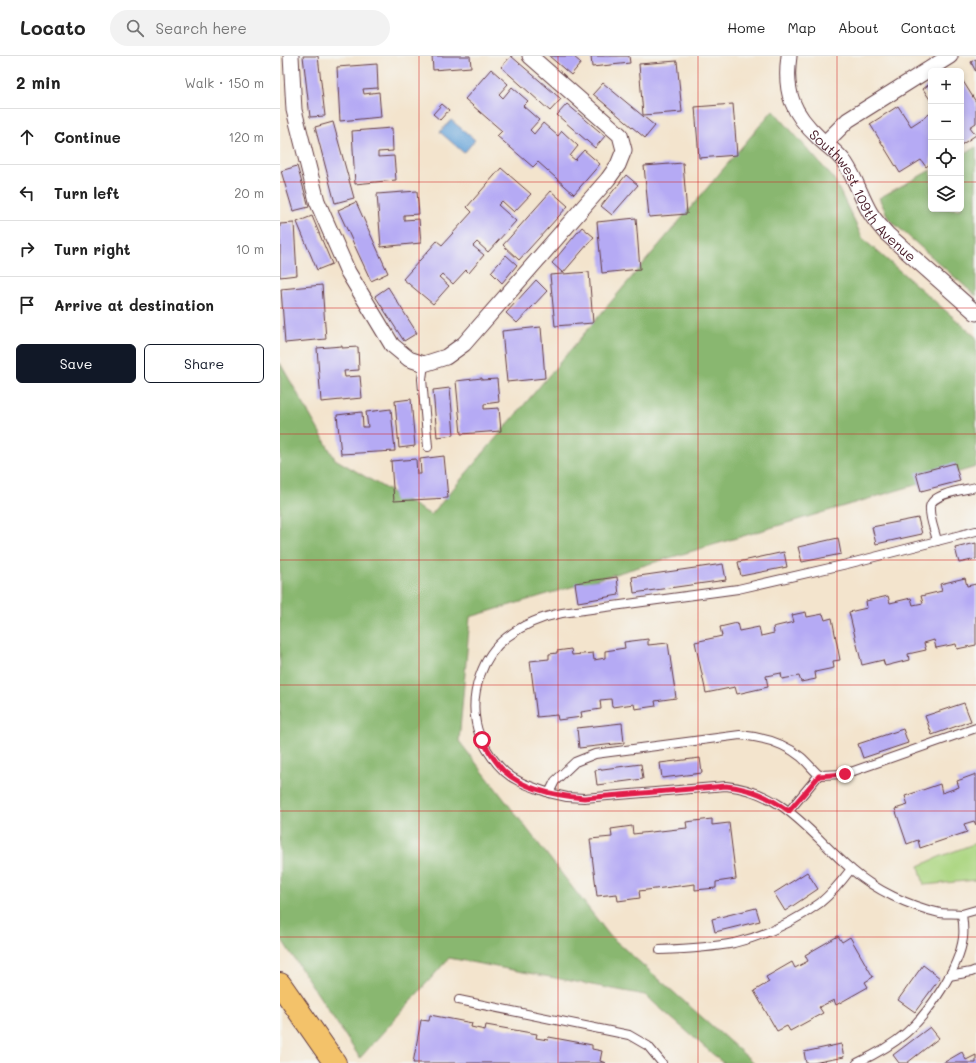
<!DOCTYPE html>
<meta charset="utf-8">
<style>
body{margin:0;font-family:Mali,sans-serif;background:#f2f2f2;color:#222}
.controls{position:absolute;right:12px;top:12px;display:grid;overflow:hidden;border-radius:6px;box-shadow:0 2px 6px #0003}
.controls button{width:36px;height:36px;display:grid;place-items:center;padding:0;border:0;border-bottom:1px solid #e0e0e0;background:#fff;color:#222;font:20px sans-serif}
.stop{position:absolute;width:12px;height:12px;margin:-9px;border:3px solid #e11d48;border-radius:50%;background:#fff}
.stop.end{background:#e11d48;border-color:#fff;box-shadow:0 1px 4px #0008}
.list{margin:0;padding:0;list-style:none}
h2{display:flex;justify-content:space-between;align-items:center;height:52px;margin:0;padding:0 16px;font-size:17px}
h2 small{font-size:13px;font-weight:400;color:#767676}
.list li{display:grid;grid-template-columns:26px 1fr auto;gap:12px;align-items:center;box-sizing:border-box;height:56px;padding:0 16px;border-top:1px solid #e0e0e0}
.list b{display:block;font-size:15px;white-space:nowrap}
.list em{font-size:13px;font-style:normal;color:#767676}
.actions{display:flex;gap:8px;padding:12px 16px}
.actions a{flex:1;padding:9px 0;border:1px solid #111827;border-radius:6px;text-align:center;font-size:14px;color:#111827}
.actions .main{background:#111827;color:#fff}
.icon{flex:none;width:22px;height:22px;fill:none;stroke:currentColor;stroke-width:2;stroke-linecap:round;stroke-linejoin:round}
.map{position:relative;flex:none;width:696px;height:1007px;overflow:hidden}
header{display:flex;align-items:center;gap:24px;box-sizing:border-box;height:56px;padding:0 20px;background:#fff;border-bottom:1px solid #e0e0e0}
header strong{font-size:19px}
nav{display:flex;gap:22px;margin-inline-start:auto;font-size:14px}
.search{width:280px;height:36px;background:#f2f2f2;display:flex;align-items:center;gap:10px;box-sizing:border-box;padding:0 14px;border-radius:22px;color:#767676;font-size:15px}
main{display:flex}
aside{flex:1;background:#fff}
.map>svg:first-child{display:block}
</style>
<header>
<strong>Locato</strong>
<div class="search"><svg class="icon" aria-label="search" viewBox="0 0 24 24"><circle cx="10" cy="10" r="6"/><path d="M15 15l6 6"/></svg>Search here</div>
<nav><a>Home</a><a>Map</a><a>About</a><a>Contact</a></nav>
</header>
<main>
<aside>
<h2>2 min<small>Walk · 150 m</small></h2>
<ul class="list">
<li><svg class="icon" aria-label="ahead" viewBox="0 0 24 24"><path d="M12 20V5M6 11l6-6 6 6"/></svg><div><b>Continue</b></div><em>120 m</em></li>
<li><svg class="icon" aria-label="left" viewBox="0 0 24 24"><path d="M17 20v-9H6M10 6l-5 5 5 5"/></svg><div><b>Turn left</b></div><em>20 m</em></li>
<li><svg class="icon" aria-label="right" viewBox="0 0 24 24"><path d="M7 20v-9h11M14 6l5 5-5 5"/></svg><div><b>Turn right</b></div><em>10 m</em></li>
<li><svg class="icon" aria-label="arrive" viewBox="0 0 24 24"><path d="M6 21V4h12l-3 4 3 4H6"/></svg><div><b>Arrive at destination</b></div></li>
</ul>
<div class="actions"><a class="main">Save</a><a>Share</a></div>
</aside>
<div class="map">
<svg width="696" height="1007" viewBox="0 0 696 1007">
<rect width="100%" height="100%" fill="#f6f6f2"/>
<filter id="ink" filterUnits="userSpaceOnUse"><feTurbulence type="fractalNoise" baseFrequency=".025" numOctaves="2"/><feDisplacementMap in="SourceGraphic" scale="8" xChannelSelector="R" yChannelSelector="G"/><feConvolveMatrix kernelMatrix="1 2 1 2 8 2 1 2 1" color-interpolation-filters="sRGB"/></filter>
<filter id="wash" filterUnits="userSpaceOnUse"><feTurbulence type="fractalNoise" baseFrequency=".012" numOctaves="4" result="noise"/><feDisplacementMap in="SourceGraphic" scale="16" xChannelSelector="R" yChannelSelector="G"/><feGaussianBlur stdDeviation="0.9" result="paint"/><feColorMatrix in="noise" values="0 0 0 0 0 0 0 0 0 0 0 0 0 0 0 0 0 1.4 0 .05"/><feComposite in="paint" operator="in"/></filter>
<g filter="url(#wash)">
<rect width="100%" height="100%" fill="#f3e4cd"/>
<!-- green -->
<path fill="#acd681" stroke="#7b7a56" d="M696,787V824L644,829L639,810L659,801Z"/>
<!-- forest -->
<g fill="#89b76f" stroke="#6a6b4d">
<path d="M493,54L554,123L583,183L696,281V411L190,561L179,685L330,880L474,1007H443L365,939L169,902L80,1002L0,881V307L55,403L151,459Z"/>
<path d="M696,91V240L609,163L599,142L651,114V153H681V99Z"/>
</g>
<!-- water -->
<path fill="#68a4d9" stroke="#596282" d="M171,64L195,84L184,97L160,76Z"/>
<g id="blocks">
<!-- building -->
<g fill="#b5aaf4">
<path d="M23,0H38L45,60L30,61Z"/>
<path d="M152,0H190L191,11L153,14Z"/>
<path d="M231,0L281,43L270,55L221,11Z"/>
<path d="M269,0H293L301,7L291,19Z"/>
<path d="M311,0H349L350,7L312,11Z"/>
<path d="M696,3V16L691,6Z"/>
<path d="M397,5L402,56L363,59L359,8Z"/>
<path d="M97,8L98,32L83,33L84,38L99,36L101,61L60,65L57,11Z"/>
<path d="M211,13L228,28L219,38L223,42L232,31L248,45L243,50L259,64L250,74L254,78L263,67L278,80L282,75L298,90L290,100L295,104L304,94L320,108L294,138L258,106L253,111L217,80L222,75L185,43Z"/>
<path d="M681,22L696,46V67L690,71L696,79L681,89Z"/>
<path d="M323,27L375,70L365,82L313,38Z"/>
<path d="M651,27V45L643,33Z"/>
<path d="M162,48L169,54L160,64L153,58Z"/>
<path d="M287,48L325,80L315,92L277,59Z"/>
<path d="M453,48L457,99L419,102L415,51Z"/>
<path d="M618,50L631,70L651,57V107L646,111L641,104L620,117L590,68Z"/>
<path d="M53,66L74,142L55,147L35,71Z"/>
<path d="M112,72L113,95L98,96V101L114,100L116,124L75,128L72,75Z"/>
<path d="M403,107L407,158L369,161L364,110Z"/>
<path d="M17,110L29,151L13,155L1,115Z"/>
<path d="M221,112L251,138L234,156L222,145L218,149L236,165L208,196L197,186L193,190L204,199L189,217L186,214L173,228L162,218L159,221L169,230L153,248L123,223L157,185L162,189L192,156L187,151Z"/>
<path d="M346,119L358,129L332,159L321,150Z"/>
<path d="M137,135L139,158L124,159V164L139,163L141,187L101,191L97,138Z"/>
<path d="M271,135L288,150L239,204L223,189Z"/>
<path d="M76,146L108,217L91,225L58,154Z"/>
<path d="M32,160L52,208L37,214L17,166Z"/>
<path d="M356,162L360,213L322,217L317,166Z"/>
<path d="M14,167L17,219L0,221V168Z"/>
<path d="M302,171L314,181L283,217L272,207Z"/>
<path d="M226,199L237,209L222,227L211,216Z"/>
<path d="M309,216L313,267L275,270L270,219Z"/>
<path d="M256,224L267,235L237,267L226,257Z"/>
<path d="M42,229L46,283L5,287L1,233Z"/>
<path d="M108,231L137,277L124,285L95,240Z"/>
<path d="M261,271L265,322L227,326L222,275Z"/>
<path d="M62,290V292L78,291L79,314L64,315L65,321L80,320L82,342L41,346L37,292Z"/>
<path d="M202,322V324L217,323L219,346L204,348V353L219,352L221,375L181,378L176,325Z"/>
<path d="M170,332L174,379L157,381L153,334Z"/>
<path d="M131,343L135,390L119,392L115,345Z"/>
<path d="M111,353L115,395L61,398L57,359L82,356L83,371H88L86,356Z"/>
<path d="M164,400L168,442L114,445L111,405L136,403L137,418H141L140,403Z"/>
<path d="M675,407L680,425L641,435L636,417Z"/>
<path d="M638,462L642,478L596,488L592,471Z"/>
<path d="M558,482L561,498L522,506L518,491Z"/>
<path d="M696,487V503L679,507L675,492Z"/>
<path d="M504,496L507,511L461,520L458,506Z"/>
<path d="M443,508L446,524L354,537L352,521Z"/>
<path d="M337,521L339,539L298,546L295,527Z"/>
<path d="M685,522L687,530L696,528V589L677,593L676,588L656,592L654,584L644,587L646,594L628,598L629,604L605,610L603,604L582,609L569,556L587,552L586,545L608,540L610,547L631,542L633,549L643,547L641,540L662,535L660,528Z"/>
<path d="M526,556L527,561L543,558L545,564L552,562L560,604L553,605L554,612L535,616L536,623L521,626L519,620L502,623L501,617L486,620L488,631L457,638L455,631L426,637L415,586L442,580L440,571L457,567L459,575L479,571L481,580L494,577L493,571L514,566L512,559Z"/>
<path d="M368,583V589L388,587L396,642L375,645L376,650L355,653L354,648L332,651L331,643L320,644L321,653L301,656L302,661L278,664L277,659L257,661L250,605L269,603V598L277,597V595L291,593L292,599L313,597L314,604L325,602V595L345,592L344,586Z"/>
<path d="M684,647L691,665L652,679L645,660Z"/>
<path d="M342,667L344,687L299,692L297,672Z"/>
<path d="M623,673L628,687L583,702L578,688Z"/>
<path d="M420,702L422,717L382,722L380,707Z"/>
<path d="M361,708L363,723L317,729L315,714Z"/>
<path d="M696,718V769L694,765L684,768L687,776L640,792L638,784L627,788L615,753L628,749L625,740L660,728L662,737L679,731L677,725Z"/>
<path d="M432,763V769L449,767L456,823L436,826V832L415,834V828L359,835L360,842L338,845L337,838L317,840L310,783L332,781L331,773L352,770L353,778L407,772L406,766Z"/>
<path d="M527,816L538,833L505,855L494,837Z"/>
<path d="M476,852L480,865L435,876L432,863Z"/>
<path d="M558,880L562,886L570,881L593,921L585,926L588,931L556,949L554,944L539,951L543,957L510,975L507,970L497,975L474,935L489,926L486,921L512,906L515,912L528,905L525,899Z"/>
<path d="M643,909L660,922L635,956L618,944Z"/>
<path d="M150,959L192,967L191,971L205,974L206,969L257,978L256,982L268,984L269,981L312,989V993L322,995L320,1005L326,1007H133L141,964L149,965Z"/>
<path d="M650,971L659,982L627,1007H619L613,999Z"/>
<path d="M561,988L564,1001L533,1007H526L524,996Z"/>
<path d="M682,996L686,1004L696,999V1007H663Z"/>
</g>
</g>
</g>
<g filter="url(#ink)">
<use href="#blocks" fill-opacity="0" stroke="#633d43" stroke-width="1"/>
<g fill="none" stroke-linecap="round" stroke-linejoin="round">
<defs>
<g id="service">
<path d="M144,308L142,323L148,391"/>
<path d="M657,485C655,475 649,462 650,451C652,437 684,434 696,431"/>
<path d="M539,719C533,714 528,707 521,701C504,687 482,681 460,679L315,698L295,706L275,725L269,737C254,731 237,727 225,716C212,704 199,684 196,667C190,637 202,600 227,581C244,568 261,561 282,557L458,533L567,508L696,475"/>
<path d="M269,737L287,741L304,742L446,730C505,736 529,777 571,813C595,834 629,850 660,857C667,858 675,857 682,858"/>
<path d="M509,755L539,719L565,718L696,672"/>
<path d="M380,894C405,893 430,892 454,887C484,880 515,865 540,847C552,837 562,825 571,813"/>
<path d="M669,920L691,916L696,914"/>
<path d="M179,944L349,979L368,990L382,1007"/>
<path d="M577,1007C594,999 611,990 626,977C649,957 679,912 683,882C684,874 683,865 682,858L696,854"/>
</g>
<g id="minor">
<path d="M11,0L14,54L37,145L68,216L112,289L129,303L144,308L166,301L184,288L328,123L338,109L344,94L340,79L250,0"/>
<path id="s1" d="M509,0C504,36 512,57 539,82C547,90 558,97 565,107C575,122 580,138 588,153C593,163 600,170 607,178L696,257"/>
<path d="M545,87L568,64L670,0"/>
</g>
<path id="trunk" d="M0,928L55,1007"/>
</defs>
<!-- service casing -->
<use href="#service" stroke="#633d43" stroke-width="10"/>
<!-- minor casing -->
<use href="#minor" stroke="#633d43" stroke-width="17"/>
<!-- trunk casing -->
<use href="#trunk" stroke="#633d43" stroke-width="24"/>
<!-- service -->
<use href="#service" stroke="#fff" stroke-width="8"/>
<!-- minor -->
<use href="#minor" stroke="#fff" stroke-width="15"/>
<!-- trunk -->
<use href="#trunk" stroke="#f3c26a" stroke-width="22"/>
</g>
</g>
<g fill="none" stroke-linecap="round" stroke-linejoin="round" filter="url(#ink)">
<!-- route -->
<path stroke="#e11d48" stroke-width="5" d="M202,684C209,695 216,708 225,716C245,734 279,740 304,742L446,730C472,733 487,740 509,755L539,720L565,718"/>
</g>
<!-- grid -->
<path fill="none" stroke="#d62828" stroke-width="1" stroke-opacity="0.55" d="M139,0V1007M278,0V1007M418,0V1007M557,0V1007M0,126H651M681,126H696M0,252H696M0,378H696M0,504H696M0,629H696M0,755H696M0,881H696"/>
<g text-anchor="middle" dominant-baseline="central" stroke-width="3.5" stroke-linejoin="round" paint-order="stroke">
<!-- street labels -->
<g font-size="14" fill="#4a1f2b" stroke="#f6f6f2">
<text stroke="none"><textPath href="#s1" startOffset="165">Southwest 109th Avenue</textPath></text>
</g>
</g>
</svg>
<div class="controls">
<button>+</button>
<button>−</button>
<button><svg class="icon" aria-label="locate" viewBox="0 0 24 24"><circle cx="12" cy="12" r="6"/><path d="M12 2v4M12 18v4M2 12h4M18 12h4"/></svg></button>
<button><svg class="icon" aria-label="layers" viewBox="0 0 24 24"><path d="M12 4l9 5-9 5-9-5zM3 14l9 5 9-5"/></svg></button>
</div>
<div class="stop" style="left:202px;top:684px"></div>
<div class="stop end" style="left:565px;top:718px"></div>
</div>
</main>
